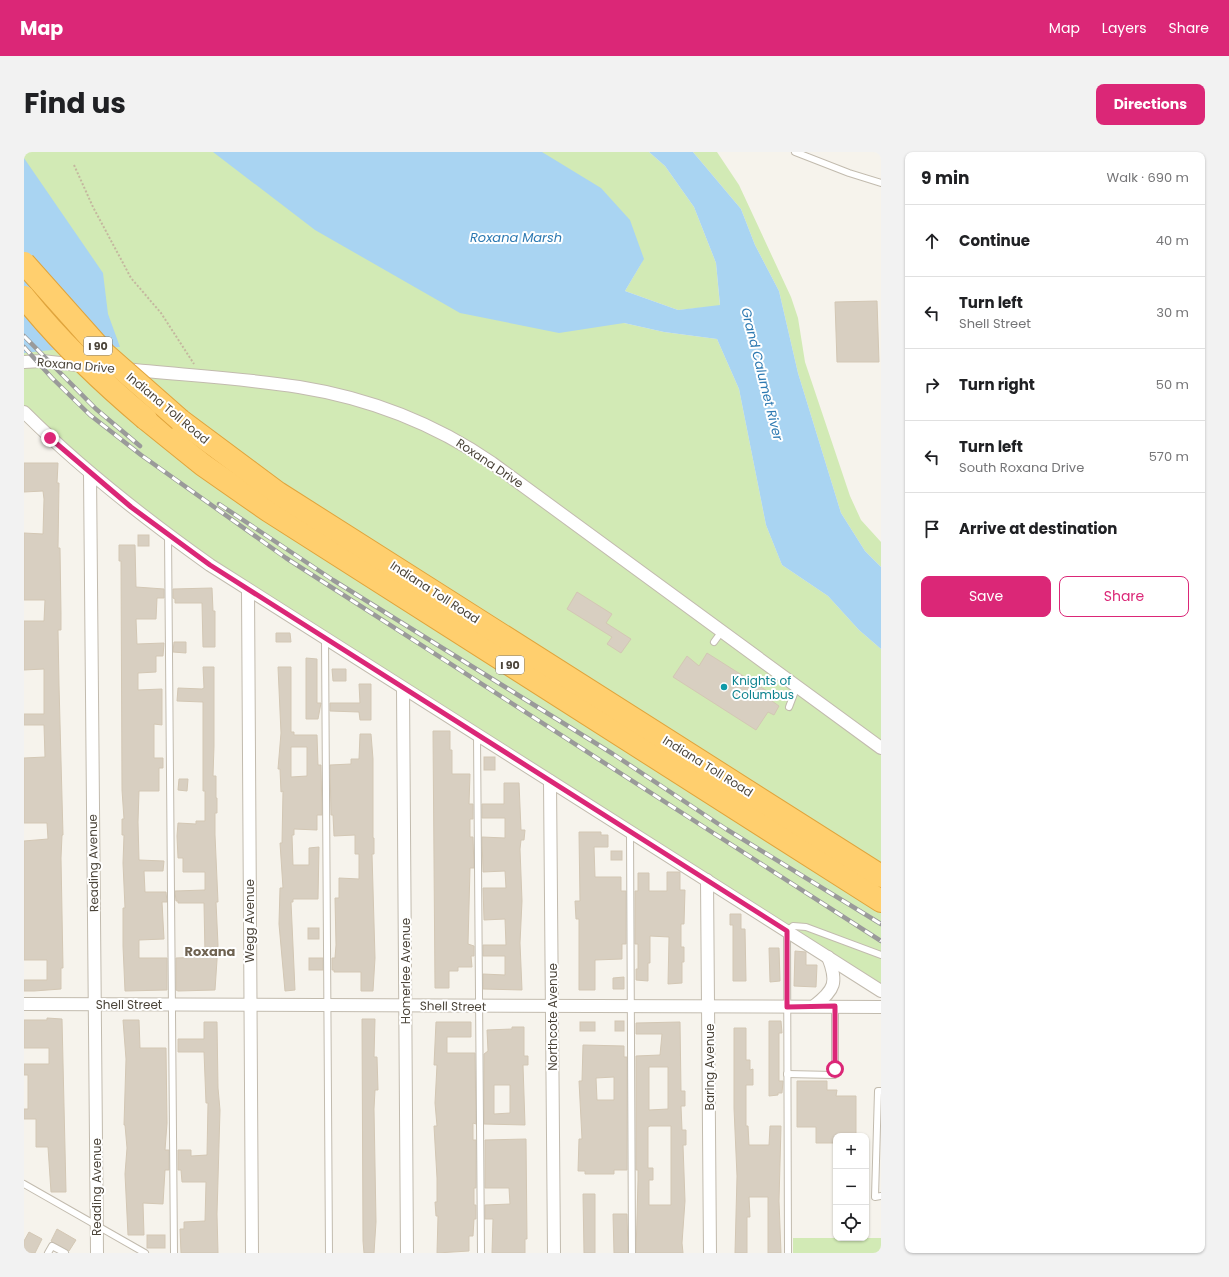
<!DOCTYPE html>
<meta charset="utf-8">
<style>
body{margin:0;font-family:Poppins,sans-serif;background:#f2f2f2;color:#202124}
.controls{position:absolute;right:12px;bottom:12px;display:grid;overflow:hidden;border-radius:8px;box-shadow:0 1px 3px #0004}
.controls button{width:36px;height:36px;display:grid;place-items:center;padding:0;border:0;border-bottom:1px solid #e0e0e0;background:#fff;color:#202124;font:20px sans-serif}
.stop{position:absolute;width:12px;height:12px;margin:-9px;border:3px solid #db2777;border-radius:50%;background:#fff}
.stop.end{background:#db2777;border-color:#fff;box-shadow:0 1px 4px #0008}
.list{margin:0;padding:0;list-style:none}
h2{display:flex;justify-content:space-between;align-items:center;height:52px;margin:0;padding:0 16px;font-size:17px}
h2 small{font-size:13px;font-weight:400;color:#757577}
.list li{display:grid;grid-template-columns:26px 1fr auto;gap:12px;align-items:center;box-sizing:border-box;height:72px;padding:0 16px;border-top:1px solid #e0e0e0}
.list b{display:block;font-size:15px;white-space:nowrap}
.list p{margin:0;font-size:13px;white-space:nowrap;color:#757577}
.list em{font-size:13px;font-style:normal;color:#757577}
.actions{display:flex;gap:8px;padding:12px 16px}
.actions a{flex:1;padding:9px 0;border:1px solid #db2777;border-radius:8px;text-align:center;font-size:14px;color:#db2777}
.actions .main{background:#db2777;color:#fff}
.icon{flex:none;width:22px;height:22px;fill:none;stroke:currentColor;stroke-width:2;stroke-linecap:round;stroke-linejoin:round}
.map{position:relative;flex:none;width:857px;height:1101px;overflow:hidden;border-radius:8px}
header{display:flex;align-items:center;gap:24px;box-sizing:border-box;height:56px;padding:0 20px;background:#db2777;color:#fff}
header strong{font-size:19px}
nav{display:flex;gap:22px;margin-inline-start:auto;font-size:14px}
.intro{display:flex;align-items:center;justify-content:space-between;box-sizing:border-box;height:96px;padding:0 24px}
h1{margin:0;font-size:28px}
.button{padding:10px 18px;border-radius:8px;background:#db2777;color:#fff;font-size:14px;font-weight:700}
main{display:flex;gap:24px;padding:0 24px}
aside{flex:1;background:#fff;border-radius:8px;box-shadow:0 1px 3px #0004}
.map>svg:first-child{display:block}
</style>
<header>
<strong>Map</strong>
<nav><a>Map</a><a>Layers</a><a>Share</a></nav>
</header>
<div class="intro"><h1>Find us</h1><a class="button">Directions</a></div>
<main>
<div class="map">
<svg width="857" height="1101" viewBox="0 0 857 1101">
<rect width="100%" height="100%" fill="#f6f3ec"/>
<!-- green -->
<g fill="#d2eab5">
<path d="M0,0H247L600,171L640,180L693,187L715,237L742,373L758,413L804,444L835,478L857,497V839L186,413L0,260Z"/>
<path d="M450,0H625L641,14L670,55L692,111L696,154L654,158L601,139L618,110Z"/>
<path d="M669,0H693L715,33L767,145L774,166L781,210L826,344L837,368L857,390V415L841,399L817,361L774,221L755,139L731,93L717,57Z"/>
<rect x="769" y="1086" width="88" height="15"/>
</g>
<!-- water -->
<g fill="#a9d4f2">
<path d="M189,0H518L577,36L606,68L620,107L601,139L654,158L696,153L692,111L670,55L641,14L625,0H669L717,57L731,93L755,139L774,221L817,361L841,399L857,415V497L835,478L804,444L758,413L742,373L715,237L693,187L640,180L600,171L535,181L436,161L291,78Z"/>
<path d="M0,6L79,121L84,162L96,195L46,196L0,201Z"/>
</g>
<!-- building -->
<g fill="#d8cfc1" stroke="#d3c7b4" fill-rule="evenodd">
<path d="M853,149L855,210H813L811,150Z"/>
<path d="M0,311H34L33,331H35L34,396H36L37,462V478H34L35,533L39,683H38L37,706L39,816H37V837L10,839H0V828H23V808H0V689L24,687L23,671H0V606L21,605L20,573H0V562H20V517L0,518V469H20L21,448H0V381L19,382L20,347L19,339L0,340Z"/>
<rect x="114" y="383" width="11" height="11"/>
<path d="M95,393H111L112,435L140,437V446H133L132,467H112L113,492L140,491L139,504H132V520L114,521V538L138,537V573L130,572V606H139V616H135V639H115L114,670L115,708L140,709L139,719H120L121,740H142L143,750H138L140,787L115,788V806H143V838L101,839L99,794V756H101L99,711L100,683H98V667H100L98,638L97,409H95Z"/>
<path d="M188,436L189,459H191V495H179L178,451H151V447L149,446V437Z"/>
<path d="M553,440L588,462L582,471L607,487L597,501L583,492L588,485L543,457Z"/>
<path d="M252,481H266L267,490H252Z"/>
<path d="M150,490H162V501L149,500Z"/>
<path d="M683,501L751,544L748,549L755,554L750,563L744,560L732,578L649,525L663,504L675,514Z"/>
<path d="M282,506L293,507V551H297L294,567H282Z"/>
<path d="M179,515H190V594L189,624H192V646H193V661H191V683L194,750H192L194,793L191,838L154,839L152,838V806L180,805L181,802L180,751H154V749H152L151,739L181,738V720H159V706H154L153,684L154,671L172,672V669H181V639H179V550L153,549L154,536L178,537L180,536Z"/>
<path d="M254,515H267V580H270V583H293L294,613H297L298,663H293V678L270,677V683H268L269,713H285V696L295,695L294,747H269V750H267L271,838L261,839L255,772L256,736H259L256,691H258L259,639L257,640L256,617H254L257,581ZM267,595H283V624L267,625Z"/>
<path d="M308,517H322V529H309Z"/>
<path d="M335,532H347V568H336L335,560L306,559V551H336Z"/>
<path d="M409,579H426V598H428V622H446L445,652H449V667H446V685H449L450,716H446L444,792L450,794V804H447L448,815H434V819H425V836H411Z"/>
<path d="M336,582H347L349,607V686H350V702H348L351,806L349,839H337V820H310V818H308V806H311L312,793L311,746H315V726L335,727V702H331V683L310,684L309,663H307L306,613L327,612V607H335Z"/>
<rect x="460" y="605" width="11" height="13"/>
<path d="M155,627H164L163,639L154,638Z"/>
<path d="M480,631H495L497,678H501L500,688H497L496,697L498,749L496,791L498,838L459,837V822L481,823V804H459V793H482L481,767L460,768L459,736H482L481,719L459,720L458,685L481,686V666H458V652H480Z"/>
<path d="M555,680H577V683H584V695H570L571,725H597V739H602V792H598V807L571,808V838H555V767H552L551,749H556Z"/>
<rect x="587" y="699" width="11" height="9"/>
<path d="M643,720H656V738H661L660,772H657V795H660V810H658V831L644,832L645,785L626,784V811H624V829L612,828V817H614V792H611V739H614V721H625V739H643Z"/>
<path d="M706,762H717V777H721L722,829H709V773H706Z"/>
<rect x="284" y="776" width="11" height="11"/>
<path d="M745,796H755L756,829L746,830Z"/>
<path d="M771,799L782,800V813H793L792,835L770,834Z"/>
<rect x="285" y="806" width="14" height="12"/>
<path d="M600,825V837H589V826Z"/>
<path d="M23,866L38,867L42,1040H27L24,995H12V967H0V957H4V923H0V912H25V896H0V868H23Z"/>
<path d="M338,867H351L350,905H353L354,938H351L350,957L352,1070L350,1101H340L339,1089Z"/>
<path d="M99,868H115L116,896H142L143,971L141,998H145V1018H141L139,1052L119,1051L120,1083H104L101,1022L103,996L101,973H100L102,907Z"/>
<rect x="591" y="869" width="9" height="10"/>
<path d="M745,869H757L758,881H755V929H759L758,941H754V943L745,944Z"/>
<path d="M180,870H193L194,936L196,958L193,1062L194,1101H157L156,1077H160V1070L181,1069L182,1030H158L157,1018H154V998H167V1004L183,1003L184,951H182L180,900H154V887H180Z"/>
<path d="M412,870H447V885H423V901H451L452,972L449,971V988H452V1036H450V1053H452V1067H450L449,1084H445V1099L413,1101L414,1064H412L411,1050H413V1026L410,974H413L411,951L413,913H410Z"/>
<rect x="556" y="870" width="15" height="9"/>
<path d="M656,870L657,939H661V954H657L658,978H662V993H659L661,1049L658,1091L659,1101H612L614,1028V1018H612V904L636,903L638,882H612V871ZM625,915H644V957L625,958ZM626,974H647V1053H625V1028H629V1016H624V975Z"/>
<path d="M488,875H500V904H504V913H499L501,973L460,972V902L464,899L463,878L488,877ZM470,933H486V961L470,962Z"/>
<path d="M710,876H722V908H726V918L729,917V933H722V974H724L725,993H745L746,974H757L755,1049L757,1101H744V1045H725L726,1065H723V1101H711L713,1024L710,956Z"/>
<path d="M559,893L600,894V905H603V1018H590V1022H561V1019H554L555,987H558L555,929H558ZM590,925V948H573L572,926Z"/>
<path d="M773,929H803V938H813L812,944H832V984H812V991H792V975H773Z"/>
<path d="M502,987L503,1087H501V1101H468L469,1067H461V1053L486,1052L485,1036H461V988Z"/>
<path d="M559,1042H571V1101H560Z"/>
<path d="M589,1062H603L604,1101H590Z"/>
<path d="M33,1077L52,1088L45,1099L27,1089Z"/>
<path d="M5,1080L18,1087L11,1101H0V1089Z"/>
<rect x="123" y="1083" width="18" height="13"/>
</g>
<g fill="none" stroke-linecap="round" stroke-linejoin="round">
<defs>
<g id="lane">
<path d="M771,0L825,21L857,31"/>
<path d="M144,383L150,1101"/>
<path d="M301,487L305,1101"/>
<path d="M690,490L698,479"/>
<path d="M765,555L773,534"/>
<path d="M453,583L457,1101"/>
<path d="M606,680L608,1101"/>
<path d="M763,922L810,923L811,917V854"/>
<path d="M857,939H854L851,1045L857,1044"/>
<path d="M0,1032L121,1101"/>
<path d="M24,1101L28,1094L41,1101"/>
<path d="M764,1101L763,779L769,774L782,775L857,803"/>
</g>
<g id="street">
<path d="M0,210L18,209L62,214"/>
<path d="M100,217C158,223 218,226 275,235C344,246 411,272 468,311L857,596"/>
<path d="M0,260C57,317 120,366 186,413L857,839"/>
<path d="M66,321L73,1101"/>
<path d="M224,438L228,1101"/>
<path d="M379,536L383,1101"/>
<path d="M526,629L530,1101"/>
<path d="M683,728L686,1101"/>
<path d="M0,852L857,855"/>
<path d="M790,854C811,838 814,830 804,805"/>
</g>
<g id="highway">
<path d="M122,267L179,313L245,359L857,749"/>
<path d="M156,268L254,341L857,724"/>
</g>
</defs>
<!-- lane casing -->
<use href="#lane" stroke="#c2bbae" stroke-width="8"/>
<!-- street casing -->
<use href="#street" stroke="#c2bbae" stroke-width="14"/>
<!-- highway casing -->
<use href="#highway" stroke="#e0a43c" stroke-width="24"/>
<!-- path -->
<path stroke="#c4b79f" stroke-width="2" stroke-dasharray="2 2" stroke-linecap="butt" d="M50,13L69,55L107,126L137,161L170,212"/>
<!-- lane -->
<use href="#lane" stroke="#fff" stroke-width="6"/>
<!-- street -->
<use href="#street" stroke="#fff" stroke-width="12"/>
<!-- highway -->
<use href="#highway" stroke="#ffcf6e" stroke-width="22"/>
<defs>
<g id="rail">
<path d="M0,184L72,257L116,294"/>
<path d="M0,195L28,226L66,263L117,303L262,406L857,789"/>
<path d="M195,352L309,428L589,602L702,677L857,772"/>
</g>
</defs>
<!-- rail casing -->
<use href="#rail" stroke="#9a9a9a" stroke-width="4.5"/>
<!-- rail -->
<use href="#rail" stroke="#fff" stroke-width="3" stroke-dasharray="9" stroke-linecap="butt"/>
<defs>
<g id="highway-bridge">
<path d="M0,111L81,202L156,268"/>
<path d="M0,145C36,190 78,230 122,267"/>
</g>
</defs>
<!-- highway-bridge casing -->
<use href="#highway-bridge" stroke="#e0a43c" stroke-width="24" stroke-linecap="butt"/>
<!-- highway-bridge -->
<use href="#highway-bridge" stroke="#ffcf6e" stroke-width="22"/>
</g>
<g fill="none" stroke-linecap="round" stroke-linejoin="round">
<!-- route -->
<path stroke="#db2777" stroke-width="5" d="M26,286L107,355L186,413L763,779V855L811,854V917"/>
</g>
<!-- markers -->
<circle fill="#0f9aa8" stroke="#fff" stroke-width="1.5" cx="700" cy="535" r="4"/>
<g text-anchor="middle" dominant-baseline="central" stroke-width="4" stroke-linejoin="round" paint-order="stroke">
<!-- shield labels -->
<g fill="#fff" stroke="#817c74" stroke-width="1">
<rect x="60" y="185" width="28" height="18" rx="3"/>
<rect x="472" y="504" width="28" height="18" rx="3"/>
</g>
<g font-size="11" font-weight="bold" fill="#4b4439">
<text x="74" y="194">I 90</text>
<text x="486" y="513">I 90</text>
</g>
<!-- street labels -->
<g font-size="12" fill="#4b4439" stroke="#fff">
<text transform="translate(52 213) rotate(5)">Roxana Drive</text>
<text transform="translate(144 256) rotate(40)">Indiana Toll Road</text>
<text transform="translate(466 311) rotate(34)">Roxana Drive</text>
<text transform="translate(411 440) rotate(33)">Indiana Toll Road</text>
<text transform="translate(684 614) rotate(32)">Indiana Toll Road</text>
<text transform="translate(69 711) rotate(-91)">Reading Avenue</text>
<text transform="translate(225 769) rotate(-90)">Wegg Avenue</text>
<text transform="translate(381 819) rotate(-90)">Homerlee Avenue</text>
<text x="105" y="852">Shell Street</text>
<text transform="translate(429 854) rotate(1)">Shell Street</text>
<text transform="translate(528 865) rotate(-90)">Northcote Avenue</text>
<text transform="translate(685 915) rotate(-90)">Baring Avenue</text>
<text transform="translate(72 1035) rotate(-90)">Reading Avenue</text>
</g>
<!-- culture labels -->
<g font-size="12" fill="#0d838f" stroke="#fff" text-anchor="start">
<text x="708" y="528">Knights of<tspan x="708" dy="14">Columbus</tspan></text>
</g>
<!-- water labels -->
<g font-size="13" font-style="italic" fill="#2e7ab2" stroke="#fff">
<text x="492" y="85">Roxana Marsh</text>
<text transform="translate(738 222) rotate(76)">Grand Calumet River</text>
</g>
<!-- neighbourhood labels -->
<g font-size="13" font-weight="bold" fill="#6e6250" stroke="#fff">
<text x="186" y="799">Roxana</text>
</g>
</g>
</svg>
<div class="controls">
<button>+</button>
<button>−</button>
<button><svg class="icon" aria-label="locate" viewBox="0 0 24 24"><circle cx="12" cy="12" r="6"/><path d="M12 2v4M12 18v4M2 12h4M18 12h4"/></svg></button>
</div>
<div class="stop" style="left:811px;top:917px"></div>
<div class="stop end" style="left:26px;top:286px"></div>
</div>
<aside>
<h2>9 min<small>Walk · 690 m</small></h2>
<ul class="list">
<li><svg class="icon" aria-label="ahead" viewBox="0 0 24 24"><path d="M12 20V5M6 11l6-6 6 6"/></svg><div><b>Continue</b></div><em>40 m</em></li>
<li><svg class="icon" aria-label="left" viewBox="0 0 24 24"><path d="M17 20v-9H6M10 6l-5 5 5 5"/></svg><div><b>Turn left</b><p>Shell Street</p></div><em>30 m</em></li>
<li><svg class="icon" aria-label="right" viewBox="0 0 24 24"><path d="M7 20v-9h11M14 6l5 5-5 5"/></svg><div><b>Turn right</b></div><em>50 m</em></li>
<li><svg class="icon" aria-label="left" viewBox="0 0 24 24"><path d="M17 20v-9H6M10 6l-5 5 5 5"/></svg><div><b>Turn left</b><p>South Roxana Drive</p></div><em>570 m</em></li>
<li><svg class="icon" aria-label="arrive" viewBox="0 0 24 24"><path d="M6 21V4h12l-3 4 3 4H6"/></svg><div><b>Arrive at destination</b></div></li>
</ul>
<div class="actions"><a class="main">Save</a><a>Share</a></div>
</aside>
</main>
